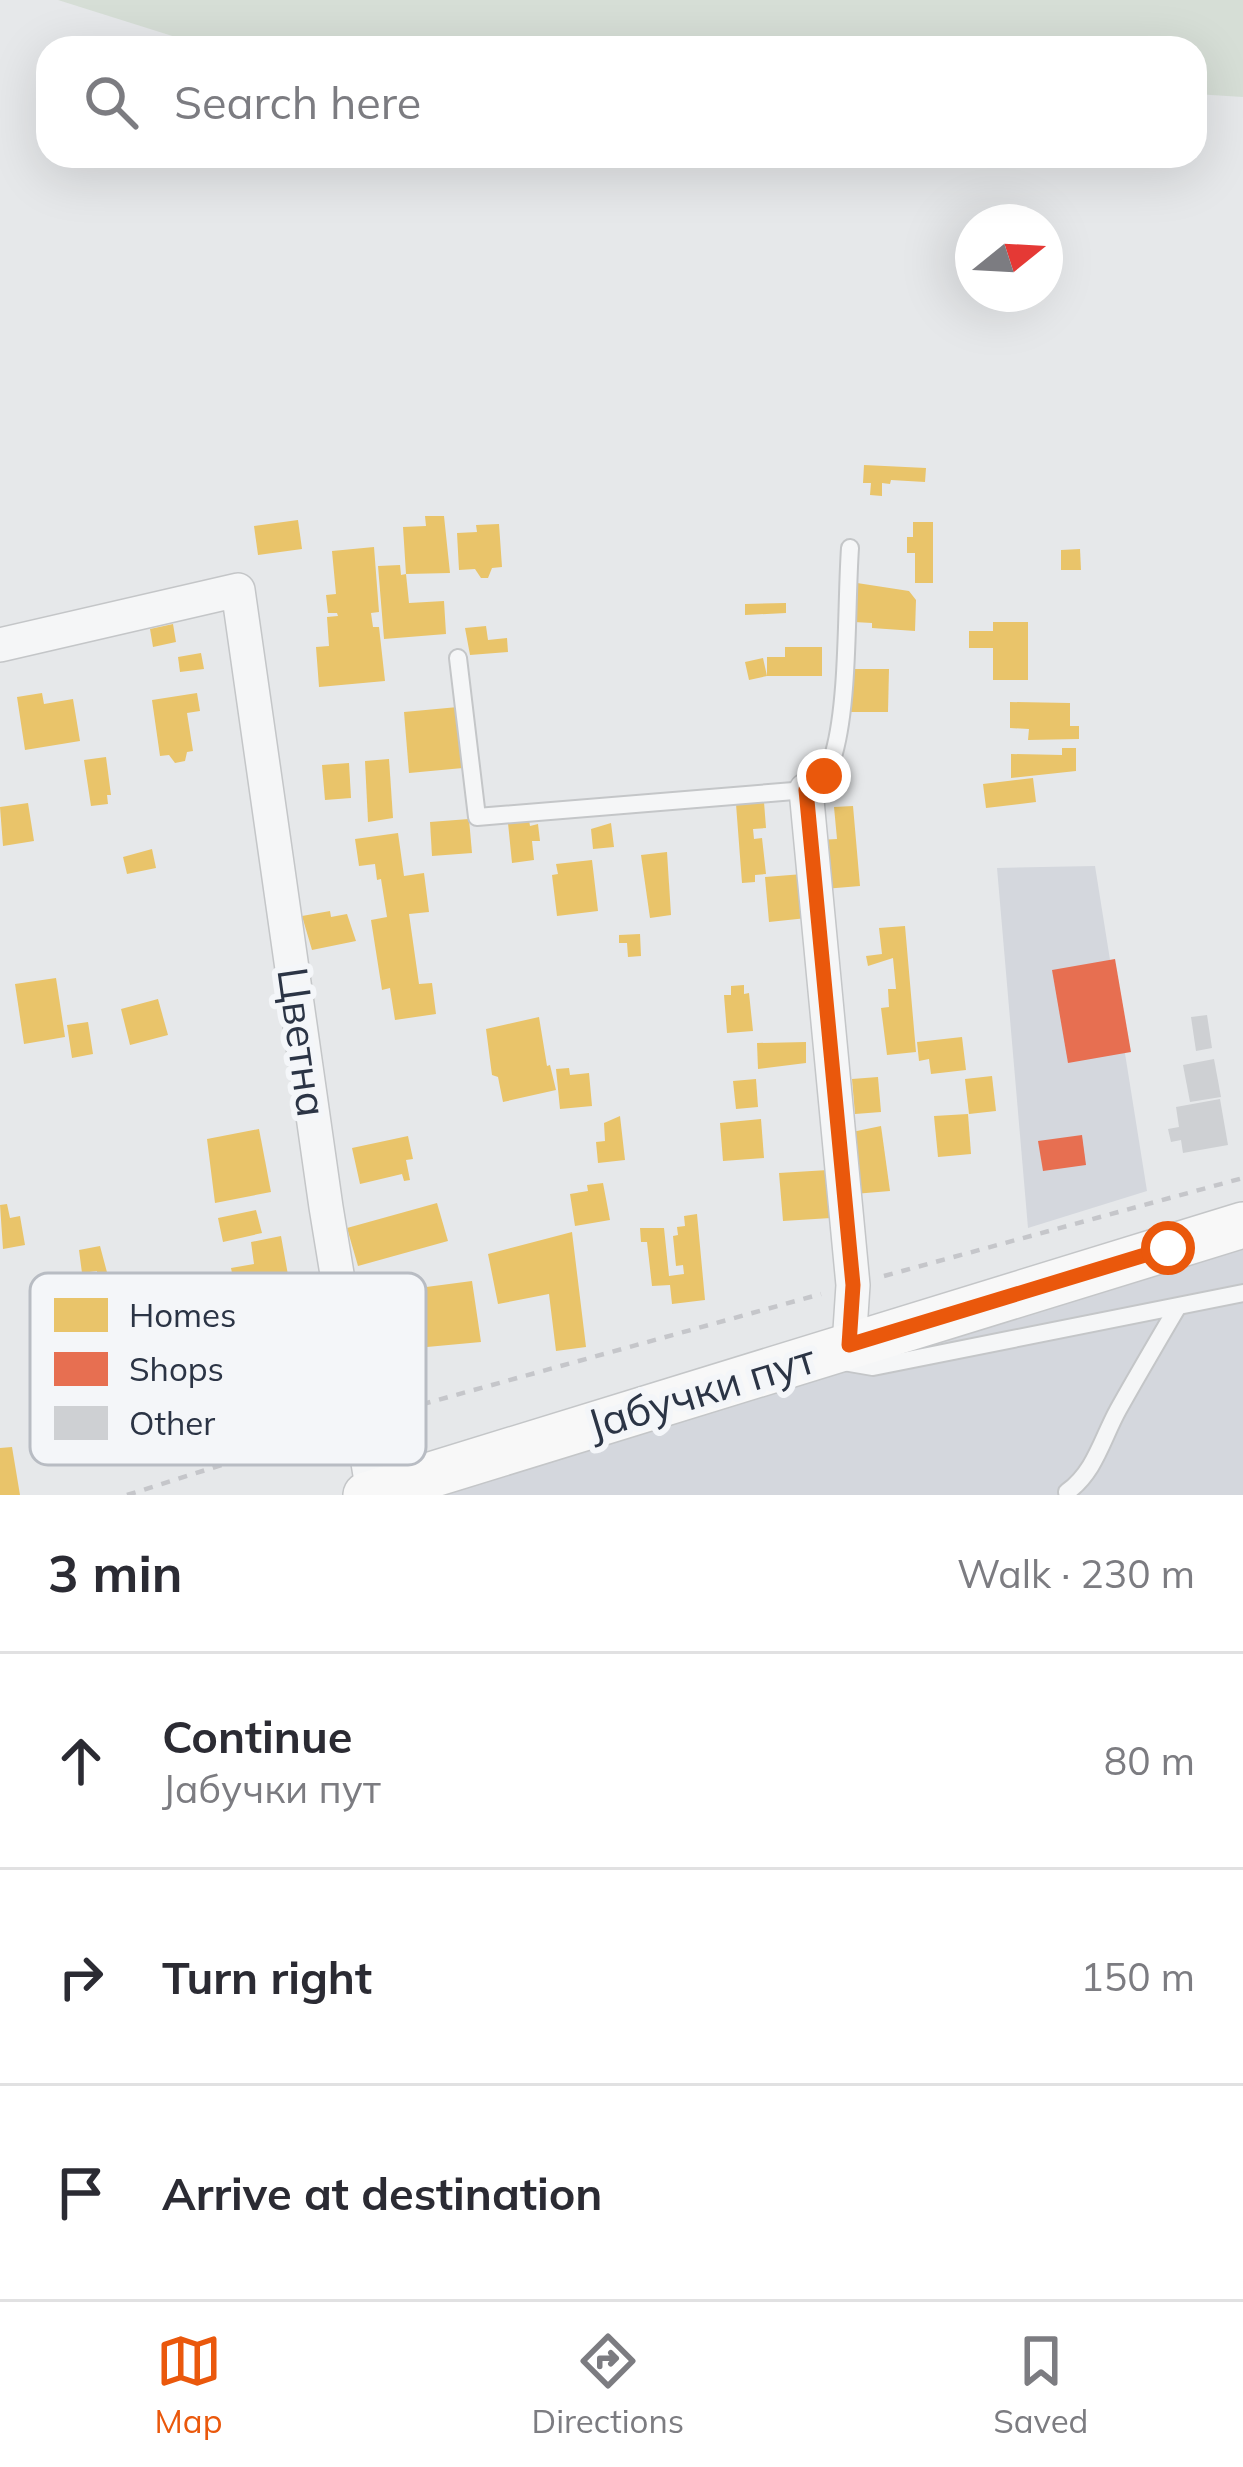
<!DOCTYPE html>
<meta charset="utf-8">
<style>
body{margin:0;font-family:Mulish,sans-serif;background:#f7f7f7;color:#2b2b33}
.compass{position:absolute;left:955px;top:204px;width:108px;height:108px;border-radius:50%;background:#fff;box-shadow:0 12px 48px #0002;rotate:72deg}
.stop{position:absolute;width:36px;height:36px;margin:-27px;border:9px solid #ea580c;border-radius:50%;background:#fff}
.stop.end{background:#ea580c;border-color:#fff;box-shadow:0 3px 12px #0008}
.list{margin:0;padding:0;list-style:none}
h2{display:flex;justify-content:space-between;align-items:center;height:156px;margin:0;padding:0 48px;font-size:51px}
h2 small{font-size:39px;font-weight:400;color:#7c7c81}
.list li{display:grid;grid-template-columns:78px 1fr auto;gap:36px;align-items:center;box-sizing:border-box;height:216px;padding:0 48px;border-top:3px solid #e1e1e2}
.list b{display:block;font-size:45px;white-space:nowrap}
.list p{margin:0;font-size:39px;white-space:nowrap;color:#7c7c81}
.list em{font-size:39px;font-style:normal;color:#7c7c81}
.icon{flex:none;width:66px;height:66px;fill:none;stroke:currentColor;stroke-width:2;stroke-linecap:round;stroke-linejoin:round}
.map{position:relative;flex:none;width:1243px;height:1495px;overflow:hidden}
.search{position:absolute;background:#fff;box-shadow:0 12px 48px #0002;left:36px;right:36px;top:36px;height:132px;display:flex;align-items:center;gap:30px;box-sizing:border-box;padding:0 42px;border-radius:36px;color:#7c7c81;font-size:45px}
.sheet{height:804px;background:#fff}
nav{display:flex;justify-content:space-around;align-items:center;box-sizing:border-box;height:168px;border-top:3px solid #e1e1e2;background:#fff;font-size:33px;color:#7c7c81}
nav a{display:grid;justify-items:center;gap:6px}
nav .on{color:#ea580c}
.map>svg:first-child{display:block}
</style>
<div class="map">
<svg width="1243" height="1495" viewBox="0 0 1243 1495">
<rect width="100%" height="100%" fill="#e6e8ea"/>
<!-- built -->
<g fill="#d4d7dd">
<path d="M1095,866L1147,1191L1028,1228L997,868Z"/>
<path d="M1243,1247V1495H426Z"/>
</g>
<!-- green -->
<path fill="#d6ded6" d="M58,0H1243V97L1195,94V48H340L185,40Z"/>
<!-- homes -->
<g fill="#e9c46a">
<path d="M864,465L926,468L925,482L891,480L890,484L882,483V496L870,495L871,483H863Z"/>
<path d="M425,516H444L450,573L406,574L409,603L444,601L446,634L384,639L378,566L400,565L401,575L406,574L403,527L426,526Z"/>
<path d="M298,520L302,549L258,555L254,526Z"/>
<path d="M913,522H933V583H915V553H907V537H913Z"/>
<path d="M499,524L502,567L492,568L488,578H481L475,569L459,570L457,533L477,532L476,525Z"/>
<path d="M374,547L379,612L371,613L373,627H379L385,681L319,687L316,647L329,646L327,617L338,616L337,613H328L326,595L336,594L332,551Z"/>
<path d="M1080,549L1081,570H1061V550Z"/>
<path d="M857,583L909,591L916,600L915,631L872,628V623L854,622Z"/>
<path d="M786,603V613L745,615V604Z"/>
<path d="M993,622H1028V680H993V648H969V631H993Z"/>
<path d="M173,624L176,642L153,647L150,629Z"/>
<path d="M486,626L488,640L507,638L508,652L470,655L465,628Z"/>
<path d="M785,647H822V676H767L749,680L745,662L763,658L767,676V657H785Z"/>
<path d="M201,653L204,669L180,672L178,657Z"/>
<path d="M849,669H889L888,712H849Z"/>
<path d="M42,693L44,704L73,699L80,741L25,750L17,697Z"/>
<path d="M197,693L200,711L187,713L193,751L187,752L185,761L175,763L169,755L160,756L152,700Z"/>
<path d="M1010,702L1070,703V726H1079V739L1028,740L1029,729L1010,728Z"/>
<path d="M458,707L463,768L409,773L404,712Z"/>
<path d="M1062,748H1076V771L1011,778V754L1062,755Z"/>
<path d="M106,757L111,795H107L108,804L91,806L84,760Z"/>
<path d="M389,759L393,818L368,822L365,761Z"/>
<path d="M349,763L351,798L325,800L322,765Z"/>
<path d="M1033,778L1036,802L986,808L983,784Z"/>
<path d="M764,802L766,828L753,829L754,839L762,838L766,874L755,875V882L742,883L736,804Z"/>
<path d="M28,803L34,841L3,846L0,807Z"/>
<path d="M853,806L860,886L824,889L819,840L837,839L834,807Z"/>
<path d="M469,819L472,853L432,856L430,822Z"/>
<path d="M529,820L530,826L538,824L540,841H532L534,860L512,863L508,823Z"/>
<path d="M611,823L614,847L593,849L591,829Z"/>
<path d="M398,833L404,876L424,873L429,912L409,914L419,984L432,983L436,1014L395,1020L390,988L382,990L371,920L387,917L381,879L377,880L375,864L359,866L355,839Z"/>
<path d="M152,849L156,868L127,874L123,857Z"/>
<path d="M667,852L671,915L650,918L641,855Z"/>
<path d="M592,860L598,911L557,916L552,875L558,874L556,864Z"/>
<path d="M803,874L807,918L769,922L765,877Z"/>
<path d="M330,911L331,917L347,914L356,941L312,950L302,916Z"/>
<path d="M905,926L916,1052L887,1055L881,1008L889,1007L888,989H896L893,958L868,966L866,956L882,954L879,928Z"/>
<path d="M640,934L641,956L628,957L627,943H619V935Z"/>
<path d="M56,978L65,1037L24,1044L15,984Z"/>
<path d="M744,985V994L749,993L753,1031L727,1033L724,995H731V986Z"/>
<path d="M158,999L168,1035L130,1045L121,1009Z"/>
<path d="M539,1017L547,1066L550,1065L556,1090L503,1102L498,1077L492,1075L486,1029Z"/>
<path d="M88,1022L93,1054L72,1058L67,1025Z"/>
<path d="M962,1037L966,1070L931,1074L929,1059L919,1061L917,1042Z"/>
<path d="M806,1042V1063L758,1069L757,1043Z"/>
<path d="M569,1068L570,1075L589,1073L592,1106L560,1109L556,1069Z"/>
<path d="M992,1076L996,1111L969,1114L965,1079Z"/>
<path d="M878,1077L881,1112L855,1114L852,1079Z"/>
<path d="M756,1079L758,1107L736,1109L733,1081Z"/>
<path d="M968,1114L971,1154L938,1157L934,1116Z"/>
<path d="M620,1116L625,1160L598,1163L596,1142L605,1141L604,1123Z"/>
<path d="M761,1119L764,1158L723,1161L720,1123Z"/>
<path d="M881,1126L890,1191L854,1194L852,1132Z"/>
<path d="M259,1129L271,1192L215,1203L207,1139Z"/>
<path d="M408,1136L413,1159L406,1160L410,1180L404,1181L402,1174L360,1184L352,1148Z"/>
<path d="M828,1170L831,1218L783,1221L779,1173Z"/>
<path d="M603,1183L610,1220L575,1226L570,1194L588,1191L587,1185Z"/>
<path d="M437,1203L448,1241L358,1266L347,1228Z"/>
<path d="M7,1204L10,1218L20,1216L25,1245L3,1249L0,1205Z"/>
<path d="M256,1210L262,1233L223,1242L218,1218Z"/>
<path d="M697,1214L705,1300L672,1304L670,1285L652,1286L647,1242H641L640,1228H664L669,1276L684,1274L683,1265L676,1266L673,1236L678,1235L677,1227L685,1226L684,1216Z"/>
<path d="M572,1232L586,1347L556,1351L549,1294L498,1304L488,1254Z"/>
<path d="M281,1236L288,1275L300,1273L311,1332L248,1343L240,1295L232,1296L230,1285L258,1280L257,1274L233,1278L231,1268L254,1264L251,1242Z"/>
<path d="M100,1246L108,1276L97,1278V1271L82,1273L79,1250Z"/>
<path d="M472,1281L481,1342L416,1348L419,1368L379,1373L365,1312L413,1305L411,1289Z"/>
<path d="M12,1447L20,1495H0V1448Z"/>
</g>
<!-- shops -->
<g fill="#e76f51">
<path d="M1115,959L1131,1052L1068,1063L1052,970Z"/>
<path d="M1082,1135L1086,1165L1043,1171L1038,1141Z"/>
</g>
<!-- building -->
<g fill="#ced0d3">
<path d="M1207,1015L1212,1048L1196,1051L1191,1017Z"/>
<path d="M1214,1059L1221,1097L1190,1102L1183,1065Z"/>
<path d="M1220,1099L1228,1145L1183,1153L1181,1140L1171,1142L1168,1129L1179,1127L1176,1107Z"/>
</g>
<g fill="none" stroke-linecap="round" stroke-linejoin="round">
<defs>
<g id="service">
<path d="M458,658L477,817L806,790C819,780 829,770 834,753C849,699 846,606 850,548"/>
<path d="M844,1362L873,1367L1243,1293"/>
<path d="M1067,1492C1095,1472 1102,1439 1118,1410C1137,1376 1157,1342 1177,1308"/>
</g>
<g id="minor">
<path d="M0,645L238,590L326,1207L373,1493"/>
<path d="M806,790L853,1285L849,1345"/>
</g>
<path id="secondary" d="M366,1495L1243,1225"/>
</defs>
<!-- service casing -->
<use href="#service" stroke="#c4c6c8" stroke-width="20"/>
<!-- minor casing -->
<use href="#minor" stroke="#c4c6c8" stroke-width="36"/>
<!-- secondary casing -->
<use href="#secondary" stroke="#c4c6c8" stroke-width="48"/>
<!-- path -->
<g stroke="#c5c6ca" stroke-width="4.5" stroke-dasharray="9 9" stroke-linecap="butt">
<path d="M884,1276L1243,1178"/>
<path d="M387,1414L821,1294"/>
<path d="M127,1495L335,1429"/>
</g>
<!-- service -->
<use href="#service" stroke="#f5f6f7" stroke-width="16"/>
<!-- minor -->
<use href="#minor" stroke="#f5f6f7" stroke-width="33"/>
<!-- secondary -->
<use href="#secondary" stroke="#f8f8f8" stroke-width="45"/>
</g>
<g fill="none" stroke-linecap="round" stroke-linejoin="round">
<!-- route -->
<path stroke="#ea580c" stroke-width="15" d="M824,776L806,790L853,1285L849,1345L1168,1248"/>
</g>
<g text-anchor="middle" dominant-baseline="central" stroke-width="12" stroke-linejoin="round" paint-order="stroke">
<!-- street labels -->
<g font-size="42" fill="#2b3445" stroke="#f4f6f9">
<text transform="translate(303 1042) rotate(82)">Цветна</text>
<text transform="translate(701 1391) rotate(-17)">Јабучки пут</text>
</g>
</g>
<!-- legend -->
<rect x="30" y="1273" width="396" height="192" rx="18" fill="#f4f6f9" stroke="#b8bcc3" stroke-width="3"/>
<rect x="54" y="1298" width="54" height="34" fill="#e9c46a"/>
<rect x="54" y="1352" width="54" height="34" fill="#e76f51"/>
<rect x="54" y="1406" width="54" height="34" fill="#ced0d3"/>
<g font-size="33" fill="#2b3445">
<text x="129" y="1327">Homes</text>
<text x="129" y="1381">Shops</text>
<text x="129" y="1435">Other</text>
</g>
</svg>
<svg class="compass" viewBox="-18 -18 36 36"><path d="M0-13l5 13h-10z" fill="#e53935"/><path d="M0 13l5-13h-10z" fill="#7c7c81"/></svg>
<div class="stop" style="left:1168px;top:1248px"></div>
<div class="stop end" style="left:824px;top:776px"></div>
<div class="search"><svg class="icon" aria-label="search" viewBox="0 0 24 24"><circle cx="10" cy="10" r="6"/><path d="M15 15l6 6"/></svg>Search here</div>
</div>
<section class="sheet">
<h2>3 min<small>Walk · 230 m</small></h2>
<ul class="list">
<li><svg class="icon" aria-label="ahead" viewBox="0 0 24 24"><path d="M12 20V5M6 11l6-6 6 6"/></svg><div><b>Continue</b><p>Јабучки пут</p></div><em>80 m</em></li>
<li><svg class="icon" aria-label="right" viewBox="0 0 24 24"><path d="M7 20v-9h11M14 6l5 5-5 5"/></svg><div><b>Turn right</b></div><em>150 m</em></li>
<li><svg class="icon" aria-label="arrive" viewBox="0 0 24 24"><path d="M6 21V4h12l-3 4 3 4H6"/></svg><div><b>Arrive at destination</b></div></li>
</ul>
</section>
<nav>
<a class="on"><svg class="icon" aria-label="map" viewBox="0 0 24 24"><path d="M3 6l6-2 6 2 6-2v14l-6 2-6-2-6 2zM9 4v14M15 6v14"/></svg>Map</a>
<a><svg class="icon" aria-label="directions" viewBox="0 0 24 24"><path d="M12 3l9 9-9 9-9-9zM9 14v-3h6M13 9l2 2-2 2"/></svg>Directions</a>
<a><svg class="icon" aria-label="saved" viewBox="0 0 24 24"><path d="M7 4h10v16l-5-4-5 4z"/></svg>Saved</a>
</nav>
